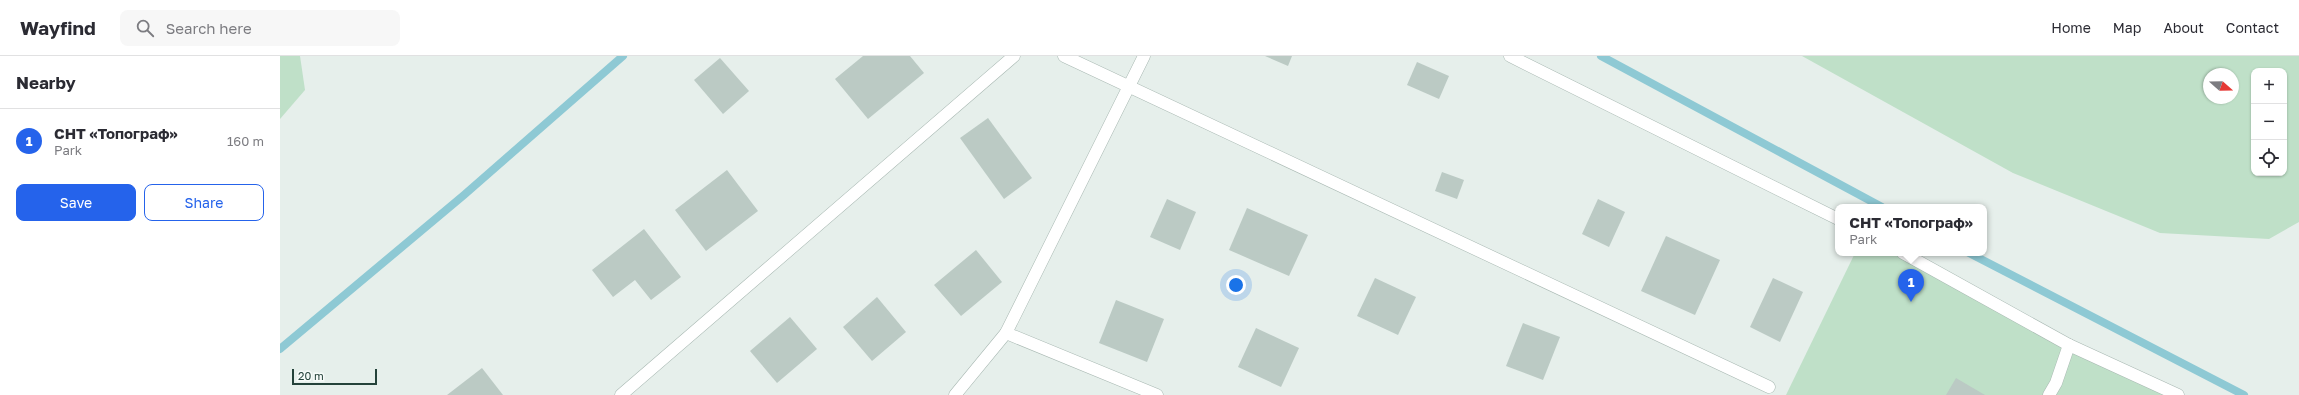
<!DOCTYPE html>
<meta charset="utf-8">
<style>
body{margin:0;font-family:"Golos Text",sans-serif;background:#f7f7f7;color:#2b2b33}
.controls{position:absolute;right:12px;top:12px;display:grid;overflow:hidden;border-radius:8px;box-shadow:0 1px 3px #0004}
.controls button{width:36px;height:36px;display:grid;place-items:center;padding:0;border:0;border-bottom:1px solid #e1e1e2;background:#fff;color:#2b2b33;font:20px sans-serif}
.compass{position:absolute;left:1923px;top:12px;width:36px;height:36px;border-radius:50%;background:#fff;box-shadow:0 1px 3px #0004;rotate:110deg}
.scale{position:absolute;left:12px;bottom:10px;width:85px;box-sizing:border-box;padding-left:4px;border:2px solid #24423a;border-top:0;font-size:11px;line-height:14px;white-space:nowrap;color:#24423a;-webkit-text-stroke:3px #f7fbf9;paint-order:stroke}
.you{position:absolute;left:956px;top:229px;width:14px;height:14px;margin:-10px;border:3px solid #fff;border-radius:50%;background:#1a73e8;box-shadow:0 0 0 6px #1a73e833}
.badge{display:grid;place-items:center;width:26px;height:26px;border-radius:50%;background:#2563eb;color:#fff;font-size:13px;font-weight:700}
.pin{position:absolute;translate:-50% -33px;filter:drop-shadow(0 1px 2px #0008)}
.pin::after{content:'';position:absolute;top:21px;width:14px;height:12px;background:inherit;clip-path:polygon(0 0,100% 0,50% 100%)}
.popup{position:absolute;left:1555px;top:148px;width:152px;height:52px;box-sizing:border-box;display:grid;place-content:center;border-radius:8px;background:#fff;filter:drop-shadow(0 1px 3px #0005);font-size:13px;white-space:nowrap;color:#7c7c81}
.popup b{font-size:15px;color:#2b2b33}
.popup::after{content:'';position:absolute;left:50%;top:100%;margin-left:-8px;border:8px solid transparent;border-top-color:#fff}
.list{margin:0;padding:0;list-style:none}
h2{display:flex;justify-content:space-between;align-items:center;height:52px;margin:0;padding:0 16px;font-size:17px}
h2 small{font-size:13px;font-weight:400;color:#7c7c81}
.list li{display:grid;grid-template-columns:26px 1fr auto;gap:12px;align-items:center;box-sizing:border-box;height:64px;padding:0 16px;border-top:1px solid #e1e1e2}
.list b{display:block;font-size:15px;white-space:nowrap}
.list p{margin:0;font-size:13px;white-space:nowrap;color:#7c7c81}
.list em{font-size:13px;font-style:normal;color:#7c7c81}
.actions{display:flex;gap:8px;padding:12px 16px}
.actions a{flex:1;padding:9px 0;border:1px solid #2563eb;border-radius:8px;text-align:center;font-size:14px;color:#2563eb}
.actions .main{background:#2563eb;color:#fff}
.icon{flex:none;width:22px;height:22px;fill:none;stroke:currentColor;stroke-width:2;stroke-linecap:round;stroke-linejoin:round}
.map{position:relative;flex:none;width:2019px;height:339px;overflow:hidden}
header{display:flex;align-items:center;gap:24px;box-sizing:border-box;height:56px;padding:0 20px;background:#fff;border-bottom:1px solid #e1e1e2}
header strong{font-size:19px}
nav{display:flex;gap:22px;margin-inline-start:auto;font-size:14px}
.search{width:280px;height:36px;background:#f7f7f7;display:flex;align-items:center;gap:10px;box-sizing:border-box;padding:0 14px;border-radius:8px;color:#7c7c81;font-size:15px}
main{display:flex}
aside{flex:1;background:#fff}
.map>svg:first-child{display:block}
</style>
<header>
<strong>Wayfind</strong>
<div class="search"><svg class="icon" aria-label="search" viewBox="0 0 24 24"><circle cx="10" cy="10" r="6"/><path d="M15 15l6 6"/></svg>Search here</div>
<nav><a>Home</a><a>Map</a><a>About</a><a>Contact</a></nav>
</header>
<main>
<aside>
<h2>Nearby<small></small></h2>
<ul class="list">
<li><span class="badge">1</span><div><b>СНТ «Топограф»</b><p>Park</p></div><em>160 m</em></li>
</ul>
<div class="actions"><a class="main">Save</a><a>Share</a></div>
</aside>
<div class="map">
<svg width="2019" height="339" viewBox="0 0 2019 339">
<rect width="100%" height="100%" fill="#e6efeb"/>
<!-- green -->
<g fill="#bfe0c8" fill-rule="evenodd">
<path d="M0,0H20L25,34L0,63Z"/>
<path d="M1522,0H2019V166L1989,183L1880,177L1733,117ZM1974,15H2004V117H1974ZM1929,18H1953V42H1929Z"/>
<path d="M1575,197H1623L1898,339H1506Z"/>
</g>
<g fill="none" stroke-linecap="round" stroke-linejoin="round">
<!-- stream -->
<g stroke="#8ec9d4" stroke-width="8">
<path d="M1321,0L1602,151"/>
<path d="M1689,197L1964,339"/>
<path d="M0,293L184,139L343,0"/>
</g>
</g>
<!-- building -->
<g fill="#bbcac4">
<path d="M583,0H630L644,17L588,63L555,23Z"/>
<path d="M985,0H1012L1008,10Z"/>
<path d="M440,2L469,35L443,58L414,24Z"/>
<path d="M1137,6L1169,20L1159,43L1127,29Z"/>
<path d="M708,62L752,122L724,143L680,82Z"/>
<path d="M447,114L478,155L426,195L395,154Z"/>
<path d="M1162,116L1184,124L1177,143L1155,135Z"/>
<path d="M887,143L916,156L900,194L870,181Z"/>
<path d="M1318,143L1345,156L1329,191L1302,178Z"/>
<path d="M967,152L1028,179L1009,220L949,194Z"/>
<path d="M364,173L401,221L371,244L355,224L333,241L312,214Z"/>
<path d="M1386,180L1440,204L1415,259L1361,235Z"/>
<path d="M696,194L722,226L681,260L654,229Z"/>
<path d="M1095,222L1136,241L1118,279L1077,260Z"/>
<path d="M1493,222L1523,236L1500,286L1470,271Z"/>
<path d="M597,241L626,276L592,305L563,271Z"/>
<path d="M836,244L884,263L867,306L819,287Z"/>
<path d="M510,261L537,293L497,327L470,295Z"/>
<path d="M1243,267L1280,281L1263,324L1226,310Z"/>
<path d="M976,272L1019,292L1001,331L958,311Z"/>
<path d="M202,312L223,339H167Z"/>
<path d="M1676,322L1705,339H1666Z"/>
</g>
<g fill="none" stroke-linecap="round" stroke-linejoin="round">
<defs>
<g id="minor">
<path d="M784,0L1489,331"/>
<path d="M1230,0L1558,163"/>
<path d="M1623,197L1789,289L1898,339"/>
<path d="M726,277L877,339"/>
<path d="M341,339L734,0"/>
<path d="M675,339L726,277L864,0"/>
<path d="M1769,339L1776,327L1789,289"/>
</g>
</defs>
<!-- minor casing -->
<use href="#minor" stroke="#a8b8b2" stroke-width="13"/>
<!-- minor -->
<use href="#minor" stroke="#fff" stroke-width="12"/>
</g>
</svg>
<div class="controls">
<button>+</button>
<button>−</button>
<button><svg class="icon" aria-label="locate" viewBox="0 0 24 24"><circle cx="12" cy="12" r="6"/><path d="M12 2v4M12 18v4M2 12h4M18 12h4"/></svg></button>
</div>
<svg class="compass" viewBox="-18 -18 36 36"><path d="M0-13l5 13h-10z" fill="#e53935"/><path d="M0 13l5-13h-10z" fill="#7c7c81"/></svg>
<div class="scale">20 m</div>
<div class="you"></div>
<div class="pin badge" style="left:1631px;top:246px">1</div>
<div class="popup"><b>СНТ «Топограф»</b>Park</div>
</div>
</main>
